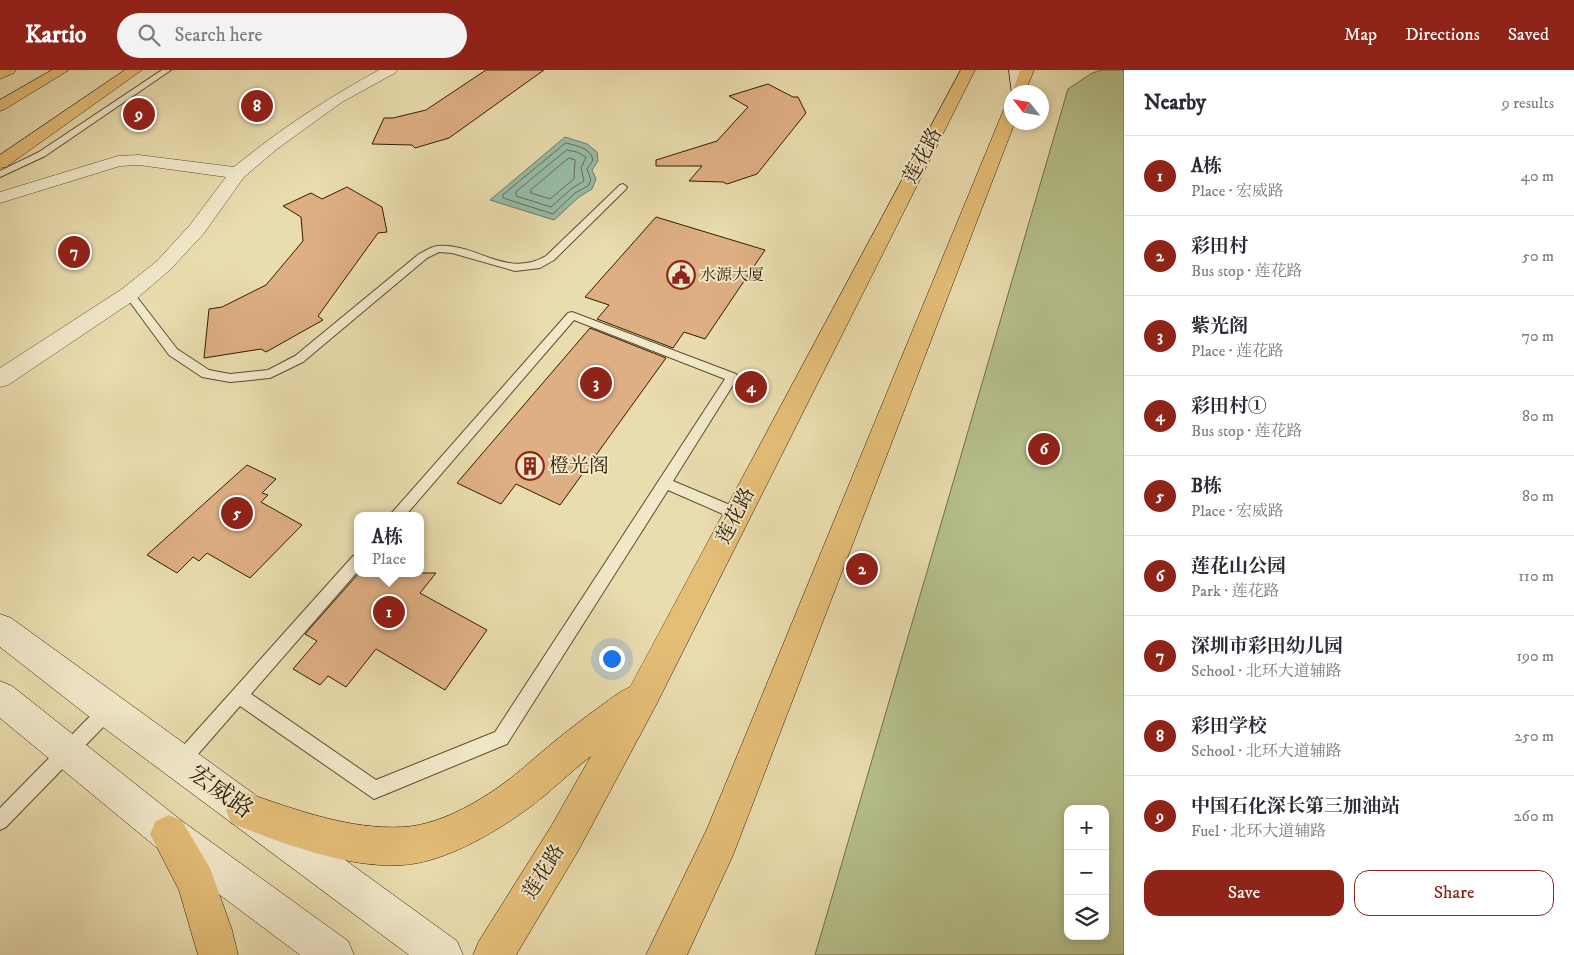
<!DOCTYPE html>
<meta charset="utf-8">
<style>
body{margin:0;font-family:"IM FELL DW Pica","Noto Serif SC",serif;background:#f2f2f3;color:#2b2b33}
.controls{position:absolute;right:15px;bottom:15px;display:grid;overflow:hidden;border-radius:10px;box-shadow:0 2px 8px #0003}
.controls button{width:45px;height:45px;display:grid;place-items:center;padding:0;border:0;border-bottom:1px solid #e1e1e2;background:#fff;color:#2b2b33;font:25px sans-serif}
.compass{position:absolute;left:1004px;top:15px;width:45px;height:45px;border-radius:50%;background:#fff;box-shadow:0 2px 8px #0003;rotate:301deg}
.you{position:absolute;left:611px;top:588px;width:18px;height:18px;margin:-12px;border:4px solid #fff;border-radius:50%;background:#1a73e8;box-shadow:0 0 0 8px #1a73e833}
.badge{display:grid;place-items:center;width:32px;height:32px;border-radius:50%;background:#8f2418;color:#fff;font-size:16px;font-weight:700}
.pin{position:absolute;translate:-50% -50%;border:2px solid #fff;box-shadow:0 1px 5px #0006}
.popup{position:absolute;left:354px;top:442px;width:70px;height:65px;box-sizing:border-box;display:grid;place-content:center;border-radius:10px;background:#fff;filter:drop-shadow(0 1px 4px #0005);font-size:16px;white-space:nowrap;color:#7c7c81}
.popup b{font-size:19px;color:#2b2b33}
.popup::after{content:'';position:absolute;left:50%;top:100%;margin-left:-10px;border:10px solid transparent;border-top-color:#fff}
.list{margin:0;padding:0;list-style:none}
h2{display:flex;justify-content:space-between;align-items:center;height:65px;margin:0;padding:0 20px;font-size:21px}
h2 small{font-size:16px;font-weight:400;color:#7c7c81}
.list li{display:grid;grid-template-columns:32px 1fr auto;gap:15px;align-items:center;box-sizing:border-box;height:80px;padding:0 20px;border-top:1px solid #e1e1e2}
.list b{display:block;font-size:19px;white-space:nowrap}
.list p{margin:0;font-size:16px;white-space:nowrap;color:#7c7c81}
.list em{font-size:16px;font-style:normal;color:#7c7c81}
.actions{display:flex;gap:10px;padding:15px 20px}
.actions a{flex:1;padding:11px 0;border:1px solid #8f2418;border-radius:15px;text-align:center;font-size:18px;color:#8f2418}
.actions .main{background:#8f2418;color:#fff}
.icon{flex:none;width:28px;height:28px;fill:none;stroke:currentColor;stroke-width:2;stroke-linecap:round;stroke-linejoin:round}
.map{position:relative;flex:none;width:1124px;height:885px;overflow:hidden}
header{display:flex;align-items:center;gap:30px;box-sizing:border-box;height:70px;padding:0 25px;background:#8f2418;color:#fff}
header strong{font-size:24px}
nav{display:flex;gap:28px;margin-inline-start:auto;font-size:18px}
.search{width:350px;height:45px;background:#f2f2f3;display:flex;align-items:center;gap:12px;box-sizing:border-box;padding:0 18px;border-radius:28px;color:#7c7c81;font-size:19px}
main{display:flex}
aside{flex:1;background:#fff}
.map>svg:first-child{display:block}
</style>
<header>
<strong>Kartio</strong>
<div class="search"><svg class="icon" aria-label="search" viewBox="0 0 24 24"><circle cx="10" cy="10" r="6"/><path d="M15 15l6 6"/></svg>Search here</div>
<nav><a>Map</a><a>Directions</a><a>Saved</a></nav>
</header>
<main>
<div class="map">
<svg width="1124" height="885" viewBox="0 0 1124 885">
<rect width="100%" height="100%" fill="#e9dcae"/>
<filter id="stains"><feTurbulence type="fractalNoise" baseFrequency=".004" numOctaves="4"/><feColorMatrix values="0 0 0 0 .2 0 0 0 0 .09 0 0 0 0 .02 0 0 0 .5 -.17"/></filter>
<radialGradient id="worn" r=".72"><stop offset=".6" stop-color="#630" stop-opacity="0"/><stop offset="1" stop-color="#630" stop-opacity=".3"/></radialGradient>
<!-- green -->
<path fill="#b5c08b" stroke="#726e46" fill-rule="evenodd" d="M1102,0H1124V885H815L1068,19L1092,3ZM1068,739H1105V866H1068Z"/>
<!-- water -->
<path fill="#97bca9" stroke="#6e7c66" d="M565,67L587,74L597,82L598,91L592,100L596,109L592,119L579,127L554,150L490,130Z"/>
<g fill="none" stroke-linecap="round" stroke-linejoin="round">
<!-- shore -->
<g stroke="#646c55" stroke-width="1">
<path d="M566,73C577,76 591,78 593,90L587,99L591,110L588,116L575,123L553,144L503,128V125Z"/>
<path d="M567,80L577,82L586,87L581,98L584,111L571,119L551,137L516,126V122Z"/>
<path d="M569,88L575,90L574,109L550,129L531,123V120Z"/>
</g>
</g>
<!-- building -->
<g fill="#dfaf84" stroke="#301c01">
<path d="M486,0H544L449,68L415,78L412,75L372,74L384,48H393L426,40Z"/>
<path d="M768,14L793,27H798L806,43L757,104L727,114L723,112L689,111L702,96H656V90L717,71L748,37L729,26Z"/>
<path d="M347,117L382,137L387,162L378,163L318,246L323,250L266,282L261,279L204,288L209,239L222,237L266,215L303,171L301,147L283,136L311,123L322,129Z"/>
<path d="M656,147L765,180L705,269L684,262L673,278L597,249L609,235L585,227Z"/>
<path d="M590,258L666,288L560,435L516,414L501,434L457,413Z"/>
<path d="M247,395L276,409L262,423L268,425L261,432L302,455L250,508L207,483L199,491L193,487L177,503L147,485Z"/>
<path d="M359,503H436L420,523L487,560L445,620L376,579L346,617L328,606L320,615L293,599L317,571L305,564Z"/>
</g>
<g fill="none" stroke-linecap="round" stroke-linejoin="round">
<defs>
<g id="lane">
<path d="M162,0H171L45,86L0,107V101L39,82Z"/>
<path d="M623,114L627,117L626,119L554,190L540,198L515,201L452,183L439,182L427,188L303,292L270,308L230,312L202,307L169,285L124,224L129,221L133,222L177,279L209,300L230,304L268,300L295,286L419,184C425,181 431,177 437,176C478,173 505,209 546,186L620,115Z"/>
<path d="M572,242L736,304L738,307L673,411L742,440L744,444L742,448L737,450L732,448L668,420L507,674L374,729L240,636L186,698L180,701L174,698L171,692L174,686L353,486L358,484V501L251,624L376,710L495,662L725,309L574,250L405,446H389L568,243Z"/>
<path d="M108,632L114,634L116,640L114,646L6,757L0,760V738L102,634Z"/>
</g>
<path id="street" d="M379,0H397L395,3L342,32L277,79L244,107L204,163L171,199L136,229L8,315L0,317V298L122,219L157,191L190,155L226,107L139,95L120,96L0,133V122L118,86L139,85L234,97C280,59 328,28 379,0Z"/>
<g id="secondary">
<path d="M1009,0H1023L1025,22L1012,23Z"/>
<path d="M0,544L11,548L457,871L463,885H409L96,652L0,577Z"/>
<path d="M0,611L12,616L182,751L348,871L354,885H300L156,777L0,648Z"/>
</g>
<g id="primary">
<path d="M125,0H142L6,97L0,98V85Z"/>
<path d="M961,0H975L655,637L578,781L516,885H473L479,871L552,755L591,686C570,702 552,721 530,737C496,762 446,792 403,795C349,799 281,773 231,753L226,740L231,727L244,722C294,739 349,760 403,757C446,755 498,721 530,692C552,673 574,655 598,638C608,631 618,622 630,617Z"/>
<path d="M1020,0H1034L1025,22L1012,23Z"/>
<path d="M1012,34V52H1015L733,785L687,885H646L707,759L1004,39L1007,36Z"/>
<path d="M169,745L182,751L210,798L232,860L238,885H198L179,820L150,764L156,751Z"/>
</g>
<g id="highway">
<path d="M0,0H16L14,3L0,9Z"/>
<path d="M52,0H69L5,39L0,41V30Z"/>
</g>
</defs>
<!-- lane casing -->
<use href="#lane" stroke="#5e4c2c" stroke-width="2"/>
<!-- street casing -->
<use href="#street" stroke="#5e4c2c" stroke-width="1"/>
<!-- secondary casing -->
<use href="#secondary" stroke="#301c01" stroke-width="1"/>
<!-- primary casing -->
<use href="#primary" stroke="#301c01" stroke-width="1"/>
<!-- highway casing -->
<use href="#highway" stroke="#301c01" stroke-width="1"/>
<!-- lane -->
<use href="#lane" fill="#f1e8ca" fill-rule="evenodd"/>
<!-- street -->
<use href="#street" fill="#f1e8ca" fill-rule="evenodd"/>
<!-- secondary -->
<use href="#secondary" fill="#f1e8ca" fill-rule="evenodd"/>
<!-- primary -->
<use href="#primary" fill="#e4be77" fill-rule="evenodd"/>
<!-- highway -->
<use href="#highway" fill="#e4be77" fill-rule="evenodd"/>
</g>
<!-- icons -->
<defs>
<symbol id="civic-ring" viewBox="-11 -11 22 22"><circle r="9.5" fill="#f1e8ca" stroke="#8f2418" stroke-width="1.5"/><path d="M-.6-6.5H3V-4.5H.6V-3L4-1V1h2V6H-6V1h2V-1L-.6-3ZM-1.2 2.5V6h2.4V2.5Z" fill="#8f2418"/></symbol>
<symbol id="building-ring" viewBox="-11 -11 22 22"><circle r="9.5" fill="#f1e8ca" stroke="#8f2418" stroke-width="1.5"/><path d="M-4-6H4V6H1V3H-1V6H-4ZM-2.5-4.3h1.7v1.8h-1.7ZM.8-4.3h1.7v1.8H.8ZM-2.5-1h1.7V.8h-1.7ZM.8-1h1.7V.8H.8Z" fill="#8f2418"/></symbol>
</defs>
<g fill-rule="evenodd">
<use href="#civic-ring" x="665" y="189" width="32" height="32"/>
<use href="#building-ring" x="514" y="380" width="32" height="32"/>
</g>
<g text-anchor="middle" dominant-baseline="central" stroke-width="4" stroke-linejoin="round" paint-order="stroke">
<!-- far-poi labels -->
<g font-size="16" fill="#301c01" stroke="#f1e8ca" text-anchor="start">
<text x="700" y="205">水源大厦</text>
</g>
<!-- street labels -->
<g font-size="20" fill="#301c01" stroke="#f1e8ca">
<text transform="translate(923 86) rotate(-62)">莲花路</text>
<text transform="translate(736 446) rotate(-63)">莲花路</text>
<text transform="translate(544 802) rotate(-58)">莲花路</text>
</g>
<!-- poi labels -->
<g font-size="20" fill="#301c01" stroke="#f1e8ca" text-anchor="start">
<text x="549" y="396">橙光阁</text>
</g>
<!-- near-street labels -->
<g font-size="24" fill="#301c01" stroke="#f1e8ca">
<text transform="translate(221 722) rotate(36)">宏威路</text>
</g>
</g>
<rect width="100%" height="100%" filter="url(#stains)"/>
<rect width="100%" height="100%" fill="url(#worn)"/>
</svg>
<div class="controls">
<button>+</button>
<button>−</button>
<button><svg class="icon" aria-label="layers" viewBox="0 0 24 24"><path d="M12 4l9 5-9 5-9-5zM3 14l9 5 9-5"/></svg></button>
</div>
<svg class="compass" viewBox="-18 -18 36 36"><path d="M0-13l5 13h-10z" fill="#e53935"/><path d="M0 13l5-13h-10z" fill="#7c7c81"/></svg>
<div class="you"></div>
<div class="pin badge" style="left:389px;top:542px">1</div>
<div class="popup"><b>A栋</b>Place</div>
<div class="pin badge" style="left:862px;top:499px">2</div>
<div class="pin badge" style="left:596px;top:313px">3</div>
<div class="pin badge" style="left:751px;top:317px">4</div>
<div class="pin badge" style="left:237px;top:443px">5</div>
<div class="pin badge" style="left:1044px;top:379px">6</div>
<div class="pin badge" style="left:74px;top:182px">7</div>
<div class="pin badge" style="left:257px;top:36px">8</div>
<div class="pin badge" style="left:139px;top:44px">9</div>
</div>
<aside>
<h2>Nearby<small>9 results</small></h2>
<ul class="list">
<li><span class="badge">1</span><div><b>A栋</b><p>Place · 宏威路</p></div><em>40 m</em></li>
<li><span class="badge">2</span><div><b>彩田村</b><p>Bus stop · 莲花路</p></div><em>50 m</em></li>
<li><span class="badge">3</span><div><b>紫光阁</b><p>Place · 莲花路</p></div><em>70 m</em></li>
<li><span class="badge">4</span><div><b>彩田村①</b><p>Bus stop · 莲花路</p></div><em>80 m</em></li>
<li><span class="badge">5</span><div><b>B栋</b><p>Place · 宏威路</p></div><em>80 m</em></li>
<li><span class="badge">6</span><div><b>莲花山公园</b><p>Park · 莲花路</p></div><em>110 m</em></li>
<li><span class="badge">7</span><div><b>深圳市彩田幼儿园</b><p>School · 北环大道辅路</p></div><em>190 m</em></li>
<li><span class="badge">8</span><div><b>彩田学校</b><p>School · 北环大道辅路</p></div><em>250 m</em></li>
<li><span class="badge">9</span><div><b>中国石化深长第三加油站</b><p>Fuel · 北环大道辅路</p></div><em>260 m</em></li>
</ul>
<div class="actions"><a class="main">Save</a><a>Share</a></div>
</aside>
</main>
